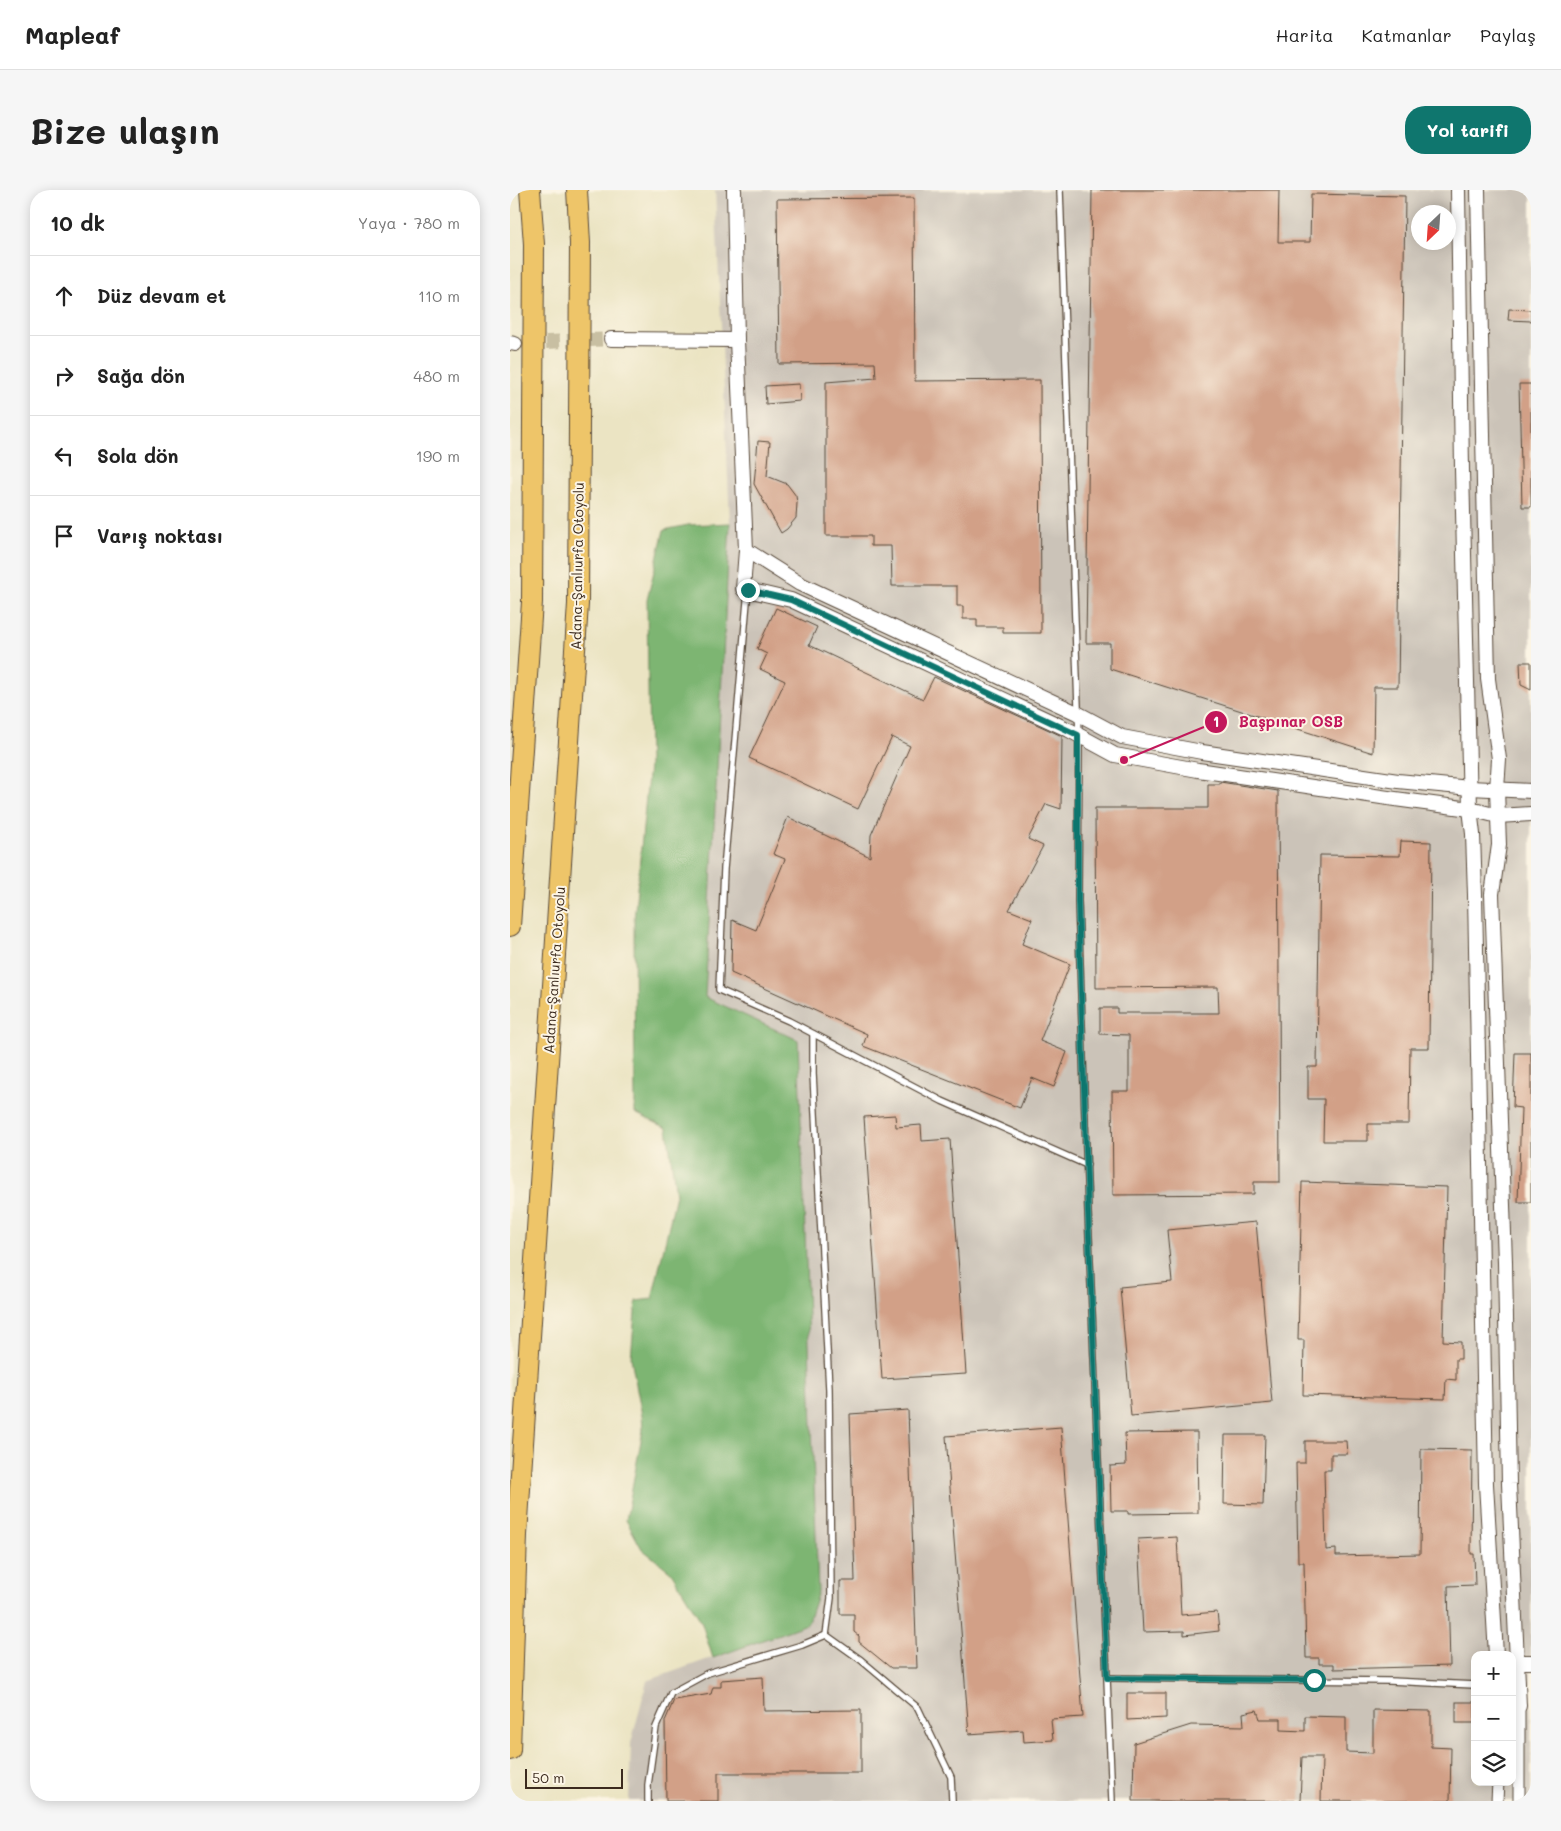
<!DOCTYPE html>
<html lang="tr">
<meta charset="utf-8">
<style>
body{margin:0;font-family:Mali,sans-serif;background:#f6f6f6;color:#222}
.controls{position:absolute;right:15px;bottom:15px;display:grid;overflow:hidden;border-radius:10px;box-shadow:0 2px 12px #0003}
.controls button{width:45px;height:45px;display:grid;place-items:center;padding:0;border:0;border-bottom:1px solid #e0e0e0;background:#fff;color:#222;font:25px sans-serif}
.compass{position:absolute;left:901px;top:15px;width:45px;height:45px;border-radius:50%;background:#fff;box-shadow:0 2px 12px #0003;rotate:205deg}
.scale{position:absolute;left:15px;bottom:12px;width:98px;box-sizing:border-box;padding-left:5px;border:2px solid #3b2a1e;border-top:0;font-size:14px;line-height:18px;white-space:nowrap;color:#3b2a1e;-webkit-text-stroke:4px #fcf5e5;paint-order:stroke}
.stop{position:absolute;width:15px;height:15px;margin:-11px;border:4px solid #0f766e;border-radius:50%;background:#fff}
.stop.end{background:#0f766e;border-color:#fff;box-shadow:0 1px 5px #0008}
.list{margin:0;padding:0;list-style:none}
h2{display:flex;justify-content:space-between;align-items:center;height:65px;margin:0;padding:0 20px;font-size:21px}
h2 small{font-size:16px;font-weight:400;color:#767676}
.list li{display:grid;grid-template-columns:32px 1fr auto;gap:15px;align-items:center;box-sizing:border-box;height:80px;padding:0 20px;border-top:1px solid #e0e0e0}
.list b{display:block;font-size:19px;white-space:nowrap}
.list em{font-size:16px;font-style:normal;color:#767676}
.icon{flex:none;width:28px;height:28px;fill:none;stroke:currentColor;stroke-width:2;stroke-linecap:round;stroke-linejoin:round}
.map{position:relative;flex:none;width:1021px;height:1611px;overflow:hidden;border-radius:20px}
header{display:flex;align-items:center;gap:30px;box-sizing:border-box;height:70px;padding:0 25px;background:#fff;border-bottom:1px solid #e0e0e0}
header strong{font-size:24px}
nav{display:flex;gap:28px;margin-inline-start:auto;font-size:18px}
.intro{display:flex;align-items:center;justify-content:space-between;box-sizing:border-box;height:120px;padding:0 30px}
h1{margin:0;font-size:35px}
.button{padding:12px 22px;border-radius:20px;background:#0f766e;color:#fff;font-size:18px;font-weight:700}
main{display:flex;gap:30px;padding:0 30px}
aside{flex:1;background:#fff;border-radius:20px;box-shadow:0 2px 12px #0003}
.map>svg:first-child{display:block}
</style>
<header>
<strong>Mapleaf</strong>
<nav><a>Harita</a><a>Katmanlar</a><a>Paylaş</a></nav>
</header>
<div class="intro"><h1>Bize ulaşın</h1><a class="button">Yol tarifi</a></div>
<main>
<aside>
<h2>10 dk<small>Yaya · 780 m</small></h2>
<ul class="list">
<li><svg class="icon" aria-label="ahead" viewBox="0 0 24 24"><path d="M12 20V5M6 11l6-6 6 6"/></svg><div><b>Düz devam et</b></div><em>110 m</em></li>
<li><svg class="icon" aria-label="right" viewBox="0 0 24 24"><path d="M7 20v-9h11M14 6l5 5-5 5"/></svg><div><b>Sağa dön</b></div><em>480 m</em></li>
<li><svg class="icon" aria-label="left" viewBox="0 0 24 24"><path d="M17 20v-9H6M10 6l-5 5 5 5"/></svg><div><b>Sola dön</b></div><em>190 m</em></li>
<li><svg class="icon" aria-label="arrive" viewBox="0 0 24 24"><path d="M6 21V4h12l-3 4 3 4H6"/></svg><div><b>Varış noktası</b></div></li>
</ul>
</aside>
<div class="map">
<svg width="1021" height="1611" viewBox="0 0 1021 1611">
<rect width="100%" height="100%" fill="#fcf5e5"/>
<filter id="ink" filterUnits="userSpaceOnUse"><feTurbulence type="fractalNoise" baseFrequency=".02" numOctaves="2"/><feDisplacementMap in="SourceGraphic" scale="10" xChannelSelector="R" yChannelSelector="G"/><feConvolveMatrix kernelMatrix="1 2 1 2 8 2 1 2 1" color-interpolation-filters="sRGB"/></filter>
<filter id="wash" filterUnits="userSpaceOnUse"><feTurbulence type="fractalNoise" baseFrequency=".0096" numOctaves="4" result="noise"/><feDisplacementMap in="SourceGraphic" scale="20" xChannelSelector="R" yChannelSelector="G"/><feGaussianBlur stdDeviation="1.12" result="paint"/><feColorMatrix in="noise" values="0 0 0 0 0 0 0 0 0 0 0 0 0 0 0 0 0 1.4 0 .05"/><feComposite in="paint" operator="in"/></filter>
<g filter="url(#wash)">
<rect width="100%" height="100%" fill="#ebe4c3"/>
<!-- industrial -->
<path fill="#cbc3b8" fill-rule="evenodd" d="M205,0H1021V1611H119L121,1553L137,1491L297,1434L288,850L195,807L220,333ZM908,22H938V52H908ZM965,1465H1002V1592H965Z"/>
<!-- forest -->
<path fill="#7db572" stroke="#5c7048" d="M220,333L195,807L288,850L308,1402L297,1434L203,1468L191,1431L161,1382L132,1359L116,1330L133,1240L132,1225L121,1168L126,1111L142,1109L166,1005L157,938L125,923L124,730L139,576L137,410L154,340L178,335Z"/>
<g id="blocks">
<!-- building -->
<g fill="#d2a087">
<path d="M582,0H769L768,52H800L801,4L895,6L888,497H864L863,563L600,479V453H576Z"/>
<path d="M404,8L405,191L530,190L531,443H493V437H467V429H453V416H447V396H382L381,356H361V346H316V192L366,188L365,173L269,174L267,9Z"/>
<path d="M999,119L1021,120V131L998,130Z"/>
<path d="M289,194L290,211L256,214L255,196Z"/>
<path d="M1009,194H1021V317H1012Z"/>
<path d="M248,251L260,252L257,286L277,294L286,306L287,313L286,328L277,339L271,343L244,294Z"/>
<path d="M266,418L307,437L299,455L413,509L424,487L552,546L551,619L536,614L518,649L533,656L499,720L522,729L512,754L560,774L530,851L557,862L544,897L522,888L510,918L353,856L357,844L221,783L222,730L246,740L275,669L263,664L278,627L360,667L361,645L400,556L382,547L348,619L239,568L275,491L250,479L257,464L247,459Z"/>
<path d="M1010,472H1021V500L1011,495Z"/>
<path d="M710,592L768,601L770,992H744V1004L603,1005L602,901H619V845L590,844V818H607V823H709L708,797L586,798L585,618H698V594H710Z"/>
<path d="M891,651L921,652L919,858H900L899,934H858V951H813L814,909H798V877H807L810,665L890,666Z"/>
<path d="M1005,863H1021V1012H1008L1011,918L1003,917Z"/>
<path d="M385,925L386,937L411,935L412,951L440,949L456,1184L372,1189L354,927Z"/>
<path d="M792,992L937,997L933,1151L951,1152V1169H946V1190L936,1189L935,1209L793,1205L794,1150H788Z"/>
<path d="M746,1032L762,1213L621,1226L610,1097L662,1092L657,1040Z"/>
<path d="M398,1220L407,1478H381L349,1452V1446L344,1442V1424H330V1391H345L340,1224Z"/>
<path d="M551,1237L573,1527L541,1529L543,1550L514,1552L513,1540L459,1544L436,1246Z"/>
<path d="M687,1242L688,1323L618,1324V1321H601L600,1276L616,1275L615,1243Z"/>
<path d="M715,1245H755L753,1315L714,1314Z"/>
<path d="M795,1251H836L837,1264H821V1280H814L816,1360L826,1359V1366L910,1364L911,1259L962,1260L961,1364H964L965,1395L938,1396L940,1476L824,1479V1474H809V1468H796L794,1372H788L786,1273H795Z"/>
<path d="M667,1347L671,1425L707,1422L709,1441L674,1445V1441L633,1442L628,1349Z"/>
<path d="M253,1487L254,1521L351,1520V1583H208V1611H156L155,1531L164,1510L201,1504L203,1497H211V1490Z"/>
<path d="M617,1503H656V1528L617,1530Z"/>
<rect x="946" y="1512" width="19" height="21"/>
<path d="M747,1520L750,1529H771V1540L795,1541V1526L836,1527V1562L863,1563V1520L921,1521V1557L941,1558L940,1611H811L812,1567H792L790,1611H623L624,1553L681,1535L734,1536L733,1523Z"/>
</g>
</g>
</g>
<g filter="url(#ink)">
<use href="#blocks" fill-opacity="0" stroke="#554637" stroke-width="1"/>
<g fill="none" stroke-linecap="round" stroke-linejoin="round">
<!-- tertiary-tunnel -->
<path stroke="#c8bfa2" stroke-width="14" stroke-dasharray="14 7" stroke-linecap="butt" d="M15,153L101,149"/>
<defs>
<g id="service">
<path d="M550,0L569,545L568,711L578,1022L602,1611"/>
<path d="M238,400L214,679L209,800L279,831L432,911L577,975"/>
<path d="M303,844V884L319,1199L321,1408L316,1445"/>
<path d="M316,1445L351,1470L408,1518L441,1587L442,1611"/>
<path d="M597,1488L880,1491L965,1495"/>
<path d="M138,1611V1595L146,1537L161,1503L198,1483L292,1455L316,1445"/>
</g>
<g id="minor">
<path d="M1009,1516V1611"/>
<path d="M987,1611L988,1592"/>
</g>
<g id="tertiary">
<path d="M224,0L227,150L236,360L233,399L281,410L559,540L605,565L688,580L885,609L960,619L988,626L1021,624"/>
<path d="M948,0L952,279L960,619L963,644L965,705L976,1294L986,1465"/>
<path d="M968,0L978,489L989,569L987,599L989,655L982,704L995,1072L999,1294L1009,1516"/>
<path d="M101,149L227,150"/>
<path d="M0,153L5,154"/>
<path d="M236,360L290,394L567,523L612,547L692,562L888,591L960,598L1021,601"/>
<path d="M1002,1474L1006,1472H1021"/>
</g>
<g id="motorway">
<path d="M0,736L22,412L24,54L20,0"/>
<path d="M0,1560L7,1345L68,414L70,53L67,0"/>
</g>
</defs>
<!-- service casing -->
<use href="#service" stroke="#554637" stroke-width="8"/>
<!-- minor casing -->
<use href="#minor" stroke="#554637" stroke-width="13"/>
<!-- tertiary casing -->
<use href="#tertiary" stroke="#554637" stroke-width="16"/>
<!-- motorway casing -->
<use href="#motorway" stroke="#554637" stroke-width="22"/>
<!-- service -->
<use href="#service" stroke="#fff" stroke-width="5.5"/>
<!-- minor -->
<use href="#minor" stroke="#fff" stroke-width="11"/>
<!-- tertiary -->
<use href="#tertiary" stroke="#fff" stroke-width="14"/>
<!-- motorway -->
<use href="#motorway" stroke="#eec569" stroke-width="20"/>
</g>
</g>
<g fill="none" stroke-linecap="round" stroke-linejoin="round" filter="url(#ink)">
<!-- route -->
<path stroke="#0f766e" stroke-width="6" d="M238,400L281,410L568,545V711L578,1022L597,1488L804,1490"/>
</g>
<g text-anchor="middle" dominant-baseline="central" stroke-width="4" stroke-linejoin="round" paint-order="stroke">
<!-- street labels -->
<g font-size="14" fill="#3b2a1e" stroke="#fcf5e5">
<text transform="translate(67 376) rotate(-89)">Adana-Şanlıurfa Otoyolu</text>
<text transform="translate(44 780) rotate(-86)">Adana-Şanlıurfa Otoyolu</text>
</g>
</g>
<!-- callouts -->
<path fill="none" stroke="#c2185b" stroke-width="2" d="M614 570L706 532"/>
<g fill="#c2185b" stroke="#fcf5e5" stroke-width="2">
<circle cx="614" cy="570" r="5"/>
<circle cx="706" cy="532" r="12"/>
</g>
<g font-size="15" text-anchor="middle" font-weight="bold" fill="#fff">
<text x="706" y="537">1</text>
</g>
<g font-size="15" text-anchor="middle" font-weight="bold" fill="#c2185b" stroke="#fcf5e5" stroke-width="4" stroke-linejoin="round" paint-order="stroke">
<text x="781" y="537">Başpınar OSB</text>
</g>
</svg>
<div class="controls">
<button>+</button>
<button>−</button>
<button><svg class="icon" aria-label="layers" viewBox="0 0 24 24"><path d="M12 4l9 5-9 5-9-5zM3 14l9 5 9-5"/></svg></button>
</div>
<svg class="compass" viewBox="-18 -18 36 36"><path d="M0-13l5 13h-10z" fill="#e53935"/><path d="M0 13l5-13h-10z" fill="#767676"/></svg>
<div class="scale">50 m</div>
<div class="stop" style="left:804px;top:1490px"></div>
<div class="stop end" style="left:238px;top:400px"></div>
</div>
</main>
